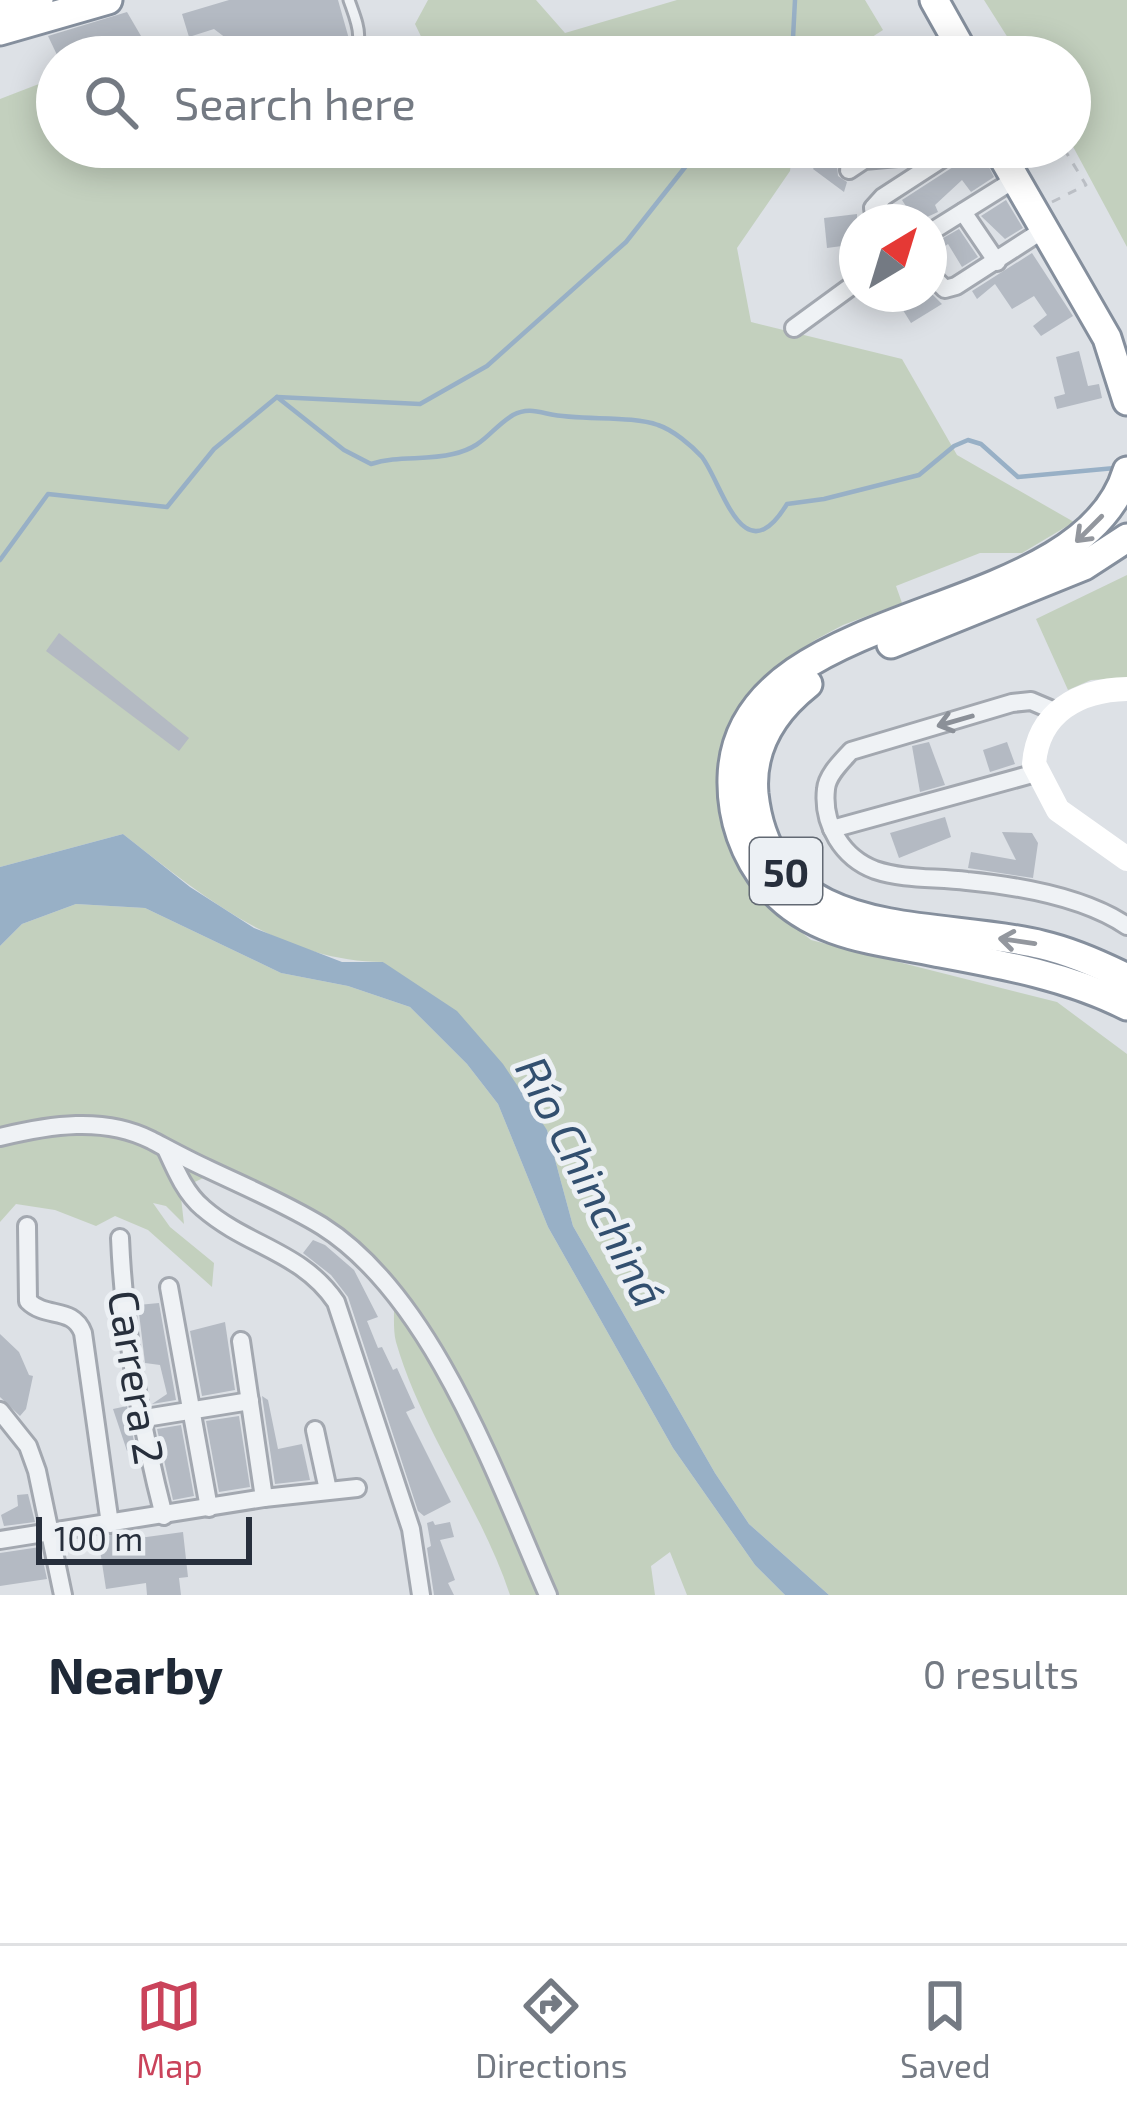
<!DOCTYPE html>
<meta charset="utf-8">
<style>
body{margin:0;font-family:"Exo 2",sans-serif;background:#f6f6f7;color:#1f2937}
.compass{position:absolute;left:839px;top:204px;width:108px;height:108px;border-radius:50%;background:#fff;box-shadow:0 6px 30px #0003;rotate:38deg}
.scale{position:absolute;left:36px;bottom:30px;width:216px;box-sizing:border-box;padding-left:12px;border:6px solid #272f3c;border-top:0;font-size:33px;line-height:42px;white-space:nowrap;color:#272f3c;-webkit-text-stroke:9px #ecf0f4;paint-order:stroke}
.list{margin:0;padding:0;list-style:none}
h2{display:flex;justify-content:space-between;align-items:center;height:156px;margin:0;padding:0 48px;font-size:51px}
h2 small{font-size:39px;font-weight:400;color:#747a83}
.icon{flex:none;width:66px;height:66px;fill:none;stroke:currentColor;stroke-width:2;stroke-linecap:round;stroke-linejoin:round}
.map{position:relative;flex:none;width:1127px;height:1595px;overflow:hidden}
.search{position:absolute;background:#fff;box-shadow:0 6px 30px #0003;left:36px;right:36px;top:36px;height:132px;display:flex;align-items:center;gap:30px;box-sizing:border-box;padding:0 42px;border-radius:66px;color:#747a83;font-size:45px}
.sheet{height:348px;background:#fff}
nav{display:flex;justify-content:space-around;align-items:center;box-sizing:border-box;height:168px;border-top:3px solid #e0e1e3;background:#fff;font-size:33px;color:#747a83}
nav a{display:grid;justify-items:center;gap:6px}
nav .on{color:#ca435b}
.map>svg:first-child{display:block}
</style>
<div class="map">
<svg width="1127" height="1595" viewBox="0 0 1127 1595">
<rect width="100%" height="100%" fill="#dde1e6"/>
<!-- green -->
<g fill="#c3d0be">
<path d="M428,0H536L565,33L677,0H865L883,30L841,57H431L415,24Z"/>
<path d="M984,0H1127V247L1070,141V57H1020Z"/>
<path d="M57,77V147H793L790,171L737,248L751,322L902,359L957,455L1074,522L1022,553H980L896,586L902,603L843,625L815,640L769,674L747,701L721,800L731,856L766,903L811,940L1057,1002L1127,1054V1595H829L749,1524L715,1473L573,1226L547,1130L383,962C279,961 201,895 123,834L0,867V99Z"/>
<path d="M1127,575V678L1091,680L1068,690L1036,619Z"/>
<path d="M76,904L145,908L281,973L348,986L410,1007L467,1064L498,1104L548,1227L673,1448L755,1565L785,1595H687L670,1552L651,1566L655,1595H510C481,1507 422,1432 396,1342C391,1324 398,1295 389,1279C361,1231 267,1196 218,1171L180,1189L184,1224L166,1206L153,1203L170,1227L214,1263L212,1287L148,1230L115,1216L96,1226L55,1210L16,1204L0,1222V946L22,924Z"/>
</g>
<!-- water -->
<path fill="#98b0c6" d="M123,834L190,887L254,928L342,962H383L457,1011L503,1064L547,1130L573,1226L715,1473L749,1524L829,1595H785L755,1565L673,1448L548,1227L498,1104L467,1064L410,1007L348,986L281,973L145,908L76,904L22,924L0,946V867Z"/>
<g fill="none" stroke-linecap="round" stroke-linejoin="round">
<!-- stream -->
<g stroke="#98b0c6" stroke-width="4.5">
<path d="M792,57L795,0"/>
<path d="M277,397L344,450L371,464C398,455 425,461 453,454C485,447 490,429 513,415C526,408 536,411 549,414C581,421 631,415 658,425C673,430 691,445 702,457C723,485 743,576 787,504L824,499L919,475L954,446L968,440L981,444L1018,477L1115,468"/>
<path d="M0,560L48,494L167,507L214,449L277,397L420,404L487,366L626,242L701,147"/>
</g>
</g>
<!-- building -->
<g fill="#b4bac3">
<path d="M229,0H338L349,39L343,45L307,57H303L300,48L268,57H251L214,29L189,37L182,14Z"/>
<path d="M127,12L141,36L82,57H58L48,36Z"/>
<path d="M828,147H861L837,165L838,176L847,182L844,192L813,169Z"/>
<path d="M973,147H979L994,177L971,192L962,180L935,205L938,212L916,222L902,200L967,158Z"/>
<path d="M1006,200L1023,228L1005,239L981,216Z"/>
<path d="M857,214V244L827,248L824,218Z"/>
<path d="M959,229L978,257L962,267L948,244L936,253L931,245Z"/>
<path d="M1032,253L1073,316L1041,336L1033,326L1047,315L1034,296L1012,309L995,284L977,299L972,291Z"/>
<path d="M929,291L942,304L911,323L901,307L914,299L912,294Z"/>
<path d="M1079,351L1088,386L1099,384L1102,398L1057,409L1054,397L1065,394L1056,357Z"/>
<path d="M59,633L189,738L179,751L46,651Z"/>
<path d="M929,742L945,785L920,792L912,746Z"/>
<path d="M1007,742L1015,764L990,772L983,750Z"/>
<path d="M945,817L951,837L899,858L890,833Z"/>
<path d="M1002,832L1032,833L1038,843L1033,878L968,868L971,852L1016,860Z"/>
<path d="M313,1240L325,1245L354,1270L378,1317L367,1321L378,1348L382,1347L393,1370L397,1368L415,1408L406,1412L451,1502L424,1516L418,1511L348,1297L331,1275L303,1253Z"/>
<path d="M159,1303L176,1400L152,1404L167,1394L160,1365L145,1363L138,1305Z"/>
<path d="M225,1322L235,1390L202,1396L190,1331Z"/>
<path d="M0,1334L19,1352L29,1375L33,1376L26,1409L20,1416L0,1397Z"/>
<path d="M262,1396L268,1400L278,1449L302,1444L310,1480L275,1484Z"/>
<path d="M127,1406L135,1447L127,1451L113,1409Z"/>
<path d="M239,1416L250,1487L219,1492L206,1421Z"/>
<path d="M181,1425L194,1496L173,1500L157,1429Z"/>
<path d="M28,1494L35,1522L4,1526L1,1515L18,1506L17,1495Z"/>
<path d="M433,1521L435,1525L450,1522L454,1537L440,1540L455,1580L448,1583L454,1595H434L427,1548L431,1546L427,1523Z"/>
<path d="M131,1532L132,1539L183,1532L188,1577L179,1578L181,1595H147L146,1583L106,1589L98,1537Z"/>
<path d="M40,1547L47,1579L0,1586V1553Z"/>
</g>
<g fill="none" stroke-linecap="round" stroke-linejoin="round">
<defs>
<path id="service" d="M336,57C370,49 358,26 349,0"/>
<g id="minor">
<path d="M849,170L864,160L920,155L928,167"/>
<path d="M963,212L997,262"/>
<path d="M875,222L873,208L883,197L960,147"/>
<path d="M929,233L1009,183"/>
<path d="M929,273L945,289L956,286L1043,230"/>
<path d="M794,328L857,282"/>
<path d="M1057,712L1031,701L1012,703L851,751C842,761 827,775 826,789C822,825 843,858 875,870C905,880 936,877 967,881C1019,886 1084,897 1127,926"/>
<path d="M832,829L1036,773"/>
<path d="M0,1137C49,1125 104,1116 151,1140C170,1150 188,1160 208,1169C246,1187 286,1204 322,1226C433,1296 497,1479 548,1595"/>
<path d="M167,1151C176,1171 186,1194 203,1208C248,1247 301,1251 336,1302L411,1529L421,1595"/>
<path d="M27,1226L28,1301C46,1319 73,1306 83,1333L110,1524"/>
<path d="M120,1238C124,1333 140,1423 164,1516"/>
<path d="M169,1287L209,1508"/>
<path d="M241,1341L264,1498"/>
<path d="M0,1411L28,1446L37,1471L63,1595"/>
<path d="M139,1419L250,1401"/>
<path d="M315,1430L328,1490"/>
<path d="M0,1540L264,1498L357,1488"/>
</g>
<g id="trunk">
<path d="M934,0L966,57"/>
<path d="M0,10L39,0"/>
<path d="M0,31L108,0"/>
<path d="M997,147L1107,338L1127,401"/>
<path d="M1127,471C1080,628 736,598 732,778C731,818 744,856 770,887C813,936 875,940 935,952C1000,964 1068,976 1127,1006"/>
<path d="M891,644L1084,566L1127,538"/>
<path d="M808,684C774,711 750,748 754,794C771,948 935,918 1042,945C1072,952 1099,964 1127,978"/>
</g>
</defs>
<!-- service casing -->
<use href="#service" stroke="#a3a8b0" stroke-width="15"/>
<!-- minor casing -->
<use href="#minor" stroke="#a3a8b0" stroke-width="22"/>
<!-- trunk casing -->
<use href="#trunk" stroke="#858f9d" stroke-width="33"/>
<!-- path -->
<path stroke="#bbbfc5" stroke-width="3" stroke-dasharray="9 9" stroke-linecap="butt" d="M1052,202L1086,185L1063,147"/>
<!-- service -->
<use href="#service" stroke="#eff2f5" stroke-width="9"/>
<!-- minor -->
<use href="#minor" stroke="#eff2f5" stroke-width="16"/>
<!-- secondary -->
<path stroke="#fff" stroke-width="24" d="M1127,689C1079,690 1038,712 1034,764L1058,810L1127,859"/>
<!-- trunk -->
<use href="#trunk" stroke="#fff" stroke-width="27"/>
</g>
<!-- one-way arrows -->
<defs><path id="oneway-shaft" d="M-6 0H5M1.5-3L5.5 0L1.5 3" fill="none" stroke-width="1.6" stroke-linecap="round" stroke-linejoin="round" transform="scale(3)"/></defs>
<g stroke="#93979e">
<use href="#oneway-shaft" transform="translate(1089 529) rotate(135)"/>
<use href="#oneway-shaft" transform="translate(1017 941) rotate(-172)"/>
</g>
<use stroke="#8b9098" href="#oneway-shaft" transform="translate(955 721) rotate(164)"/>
<g text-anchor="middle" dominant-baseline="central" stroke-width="10" stroke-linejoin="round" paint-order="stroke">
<!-- shield labels -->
<rect fill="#ecf0f4" stroke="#626973" stroke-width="3" x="750" y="838" width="72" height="66" rx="9"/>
<g font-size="39" font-weight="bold" fill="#272f3c">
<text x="786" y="871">50</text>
</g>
<!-- street labels -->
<g font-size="42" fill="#272f3c" stroke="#ecf0f4">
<text transform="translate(138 1377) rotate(81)">Carrera 2</text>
</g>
<!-- water labels -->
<g font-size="45" font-style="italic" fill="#324f6f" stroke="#ecf0f4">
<text transform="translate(592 1181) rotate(63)">Río Chinchiná</text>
</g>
</g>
</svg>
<svg class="compass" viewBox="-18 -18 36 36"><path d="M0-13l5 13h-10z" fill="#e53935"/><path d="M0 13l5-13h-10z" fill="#747a83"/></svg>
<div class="scale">100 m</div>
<div class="search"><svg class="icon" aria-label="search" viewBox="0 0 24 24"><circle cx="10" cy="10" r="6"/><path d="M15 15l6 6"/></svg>Search here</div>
</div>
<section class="sheet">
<h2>Nearby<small>0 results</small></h2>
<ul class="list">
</ul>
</section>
<nav>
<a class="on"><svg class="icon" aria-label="map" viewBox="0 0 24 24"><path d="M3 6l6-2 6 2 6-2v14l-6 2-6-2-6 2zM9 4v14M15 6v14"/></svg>Map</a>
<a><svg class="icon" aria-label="directions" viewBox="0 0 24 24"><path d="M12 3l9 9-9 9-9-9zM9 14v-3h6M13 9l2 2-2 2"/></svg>Directions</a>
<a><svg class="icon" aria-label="saved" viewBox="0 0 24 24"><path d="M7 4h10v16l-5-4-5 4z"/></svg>Saved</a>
</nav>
